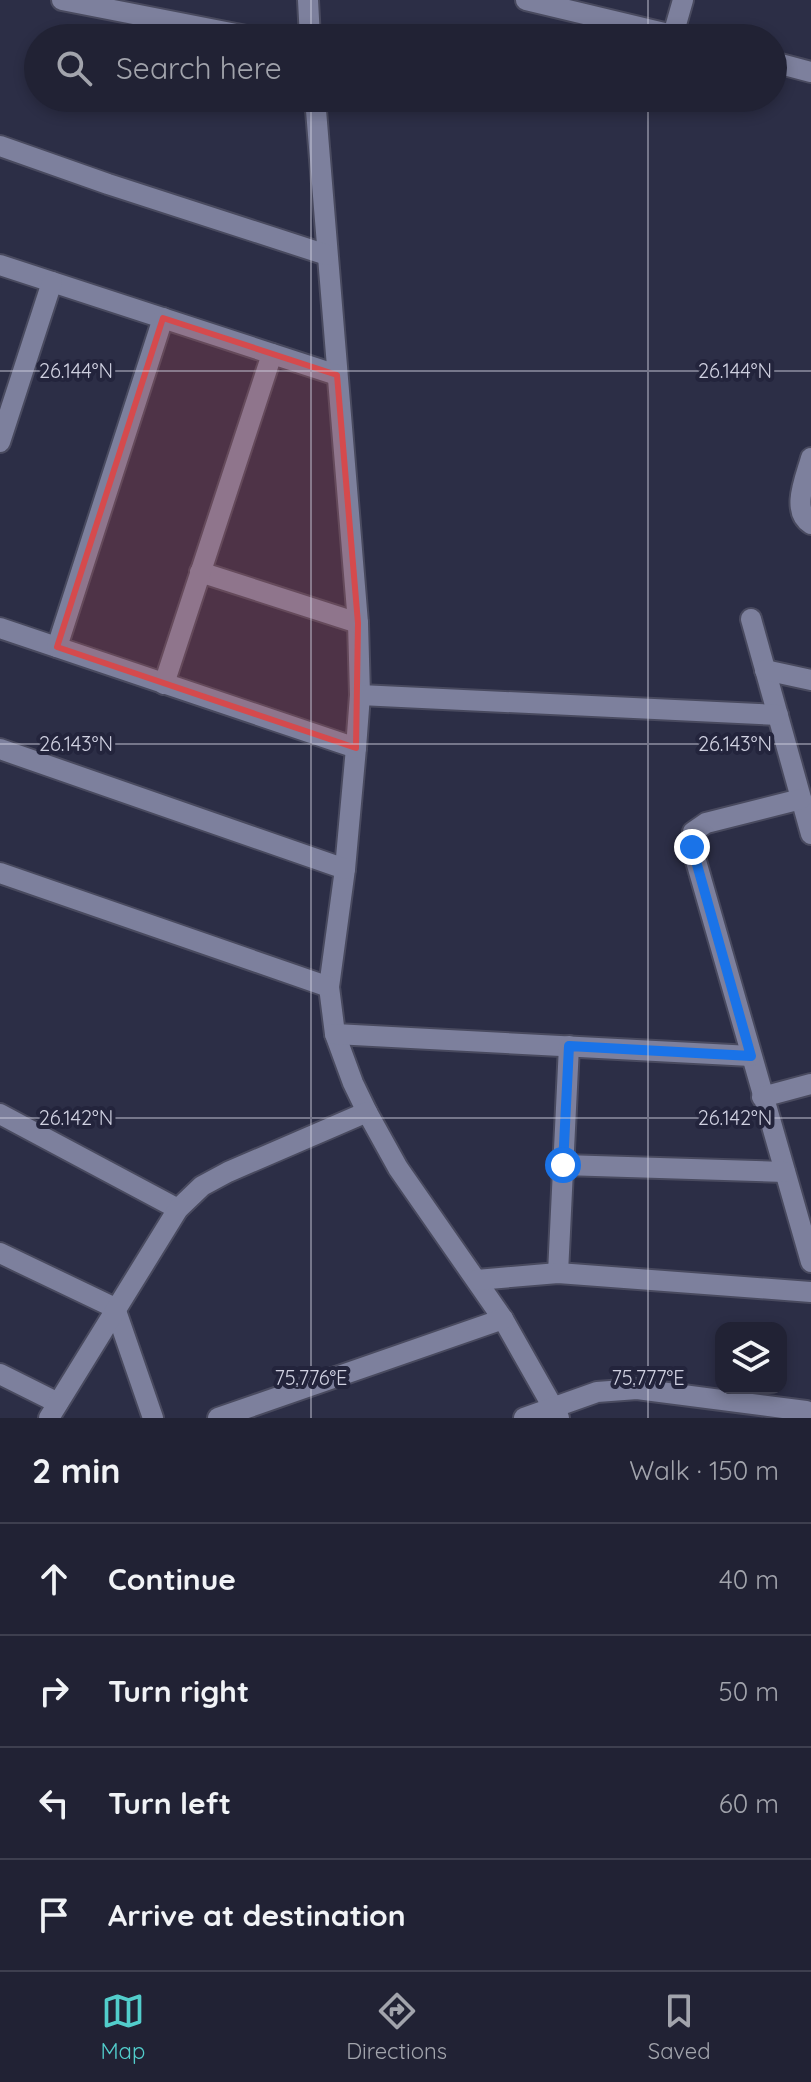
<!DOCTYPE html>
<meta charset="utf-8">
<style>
body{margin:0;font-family:Quicksand,sans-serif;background:#2d2f40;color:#f1f3f6}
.controls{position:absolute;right:24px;bottom:24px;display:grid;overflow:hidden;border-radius:16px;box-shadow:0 4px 12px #0003}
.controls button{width:72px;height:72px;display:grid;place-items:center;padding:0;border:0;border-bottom:2px solid #3e3f4f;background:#212234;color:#f1f3f6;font:40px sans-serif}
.stop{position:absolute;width:24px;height:24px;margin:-18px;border:6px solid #1a73e8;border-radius:50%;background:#fff}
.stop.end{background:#1a73e8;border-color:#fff;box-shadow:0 2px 8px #0008}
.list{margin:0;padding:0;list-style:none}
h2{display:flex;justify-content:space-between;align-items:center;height:104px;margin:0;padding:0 32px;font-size:34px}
h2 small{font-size:26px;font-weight:400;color:#a2a4ac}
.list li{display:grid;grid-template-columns:52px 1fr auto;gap:24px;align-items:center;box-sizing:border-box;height:112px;padding:0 32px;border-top:2px solid #3e3f4f}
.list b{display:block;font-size:30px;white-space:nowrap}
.list em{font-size:26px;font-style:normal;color:#a2a4ac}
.icon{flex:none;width:44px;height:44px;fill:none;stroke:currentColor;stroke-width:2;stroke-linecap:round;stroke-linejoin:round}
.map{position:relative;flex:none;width:811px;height:1418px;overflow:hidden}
.search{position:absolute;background:#212234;box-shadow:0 4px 12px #0003;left:24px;right:24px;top:24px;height:88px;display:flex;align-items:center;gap:20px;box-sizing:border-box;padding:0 28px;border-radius:44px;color:#a2a4ac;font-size:30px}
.sheet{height:552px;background:#212234}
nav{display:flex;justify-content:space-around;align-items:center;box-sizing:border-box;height:112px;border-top:2px solid #3e3f4f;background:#212234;font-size:22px;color:#a2a4ac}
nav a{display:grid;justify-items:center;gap:4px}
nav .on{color:#52cdcb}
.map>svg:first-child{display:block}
</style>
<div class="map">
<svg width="811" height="1418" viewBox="0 0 811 1418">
<rect width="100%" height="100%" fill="#2c2e46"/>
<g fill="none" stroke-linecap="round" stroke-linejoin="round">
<defs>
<g id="minor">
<path d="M62,0L256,38"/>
<path d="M308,0L310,38"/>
<path d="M526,0L685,38"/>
<path d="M673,35L683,0"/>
<path d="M773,62L811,72"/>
<path d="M315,98L358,623L360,695L356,748L345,869L329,987L335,1034L353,1083L367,1112L398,1168L503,1319L559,1418"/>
<path d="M0,146L108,184L327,255"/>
<path d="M0,265L337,375"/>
<path d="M0,442L52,282"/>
<path d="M811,458C806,477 790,511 811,524"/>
<path d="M200,572L358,623"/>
<path d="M751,619L811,834"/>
<path d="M0,628L356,748"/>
<path d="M57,647L163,318"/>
<path d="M765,670L811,680"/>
<path d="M164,684L272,354"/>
<path d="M360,695L778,715"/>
<path d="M0,749L345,869"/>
<path d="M801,799L706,823L693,832L692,847L811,1262"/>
<path d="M0,873L329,987"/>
<path d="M335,1034L751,1056"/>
<path d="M762,1097L811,1084"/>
<path d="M0,1114L178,1209"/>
<path d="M563,1165L785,1172"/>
<path d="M0,1253L115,1308L153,1418"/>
<path d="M558,1273L569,1046"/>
<path d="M477,1280L558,1273L811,1292"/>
<path d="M0,1374L58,1403"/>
<path d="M49,1418L178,1209L202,1186L228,1172L367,1112"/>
<path d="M218,1418L503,1319"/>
<path d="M524,1418L597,1392L637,1389L806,1411"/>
</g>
</defs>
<!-- minor casing -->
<use href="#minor" stroke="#494a5f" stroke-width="24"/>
<!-- minor -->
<use href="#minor" stroke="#7d809d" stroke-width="20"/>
</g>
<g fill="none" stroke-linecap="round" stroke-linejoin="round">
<!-- route -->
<path stroke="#1a73e8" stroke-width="10" d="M563,1165L569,1046L751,1056L692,847"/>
</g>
<!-- marked area -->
<path fill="#d54a4d" fill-opacity="0.2" stroke="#d54a4d" stroke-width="6" stroke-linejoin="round" d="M163,318L337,375L358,623L356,748L57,647Z"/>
<!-- ticks -->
<path fill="none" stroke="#d0d1e1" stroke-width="2" stroke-opacity="0.45" d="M311,0V38M648,0V38M311,98V1418M648,98V1418M0,371H811M0,744H811M0,1118H811"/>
<g font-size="20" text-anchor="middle" fill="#d0d1e1" stroke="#23243c" stroke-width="8" stroke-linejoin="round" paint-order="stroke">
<text x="76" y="378">26.144°N</text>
<text x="735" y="378">26.144°N</text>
<text x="76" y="751">26.143°N</text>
<text x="735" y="751">26.143°N</text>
<text x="76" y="1125">26.142°N</text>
<text x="735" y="1125">26.142°N</text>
<text x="311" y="1385">75.776°E</text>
<text x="648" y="1385">75.777°E</text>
</g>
</svg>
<div class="controls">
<button><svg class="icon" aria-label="layers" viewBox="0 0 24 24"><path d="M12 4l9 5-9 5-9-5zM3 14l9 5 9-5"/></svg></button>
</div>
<div class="stop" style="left:563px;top:1165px"></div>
<div class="stop end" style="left:692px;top:847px"></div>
<div class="search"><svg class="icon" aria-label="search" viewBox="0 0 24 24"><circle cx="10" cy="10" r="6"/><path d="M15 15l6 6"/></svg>Search here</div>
</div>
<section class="sheet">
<h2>2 min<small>Walk · 150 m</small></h2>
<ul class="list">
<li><svg class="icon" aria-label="ahead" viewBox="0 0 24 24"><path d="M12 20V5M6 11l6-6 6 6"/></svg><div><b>Continue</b></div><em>40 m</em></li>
<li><svg class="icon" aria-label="right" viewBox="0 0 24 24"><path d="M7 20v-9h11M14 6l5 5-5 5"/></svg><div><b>Turn right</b></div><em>50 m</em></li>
<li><svg class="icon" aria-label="left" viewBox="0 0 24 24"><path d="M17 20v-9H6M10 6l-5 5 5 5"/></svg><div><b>Turn left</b></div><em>60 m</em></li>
<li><svg class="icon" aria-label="arrive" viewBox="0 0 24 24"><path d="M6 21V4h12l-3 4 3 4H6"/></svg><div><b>Arrive at destination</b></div></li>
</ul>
</section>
<nav>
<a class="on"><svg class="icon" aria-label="map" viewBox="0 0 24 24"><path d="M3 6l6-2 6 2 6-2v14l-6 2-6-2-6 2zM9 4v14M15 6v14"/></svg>Map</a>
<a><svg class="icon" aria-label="directions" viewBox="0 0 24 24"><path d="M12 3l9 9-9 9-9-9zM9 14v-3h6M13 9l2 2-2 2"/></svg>Directions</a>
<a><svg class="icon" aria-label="saved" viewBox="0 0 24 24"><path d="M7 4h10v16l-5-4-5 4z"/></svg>Saved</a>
</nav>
